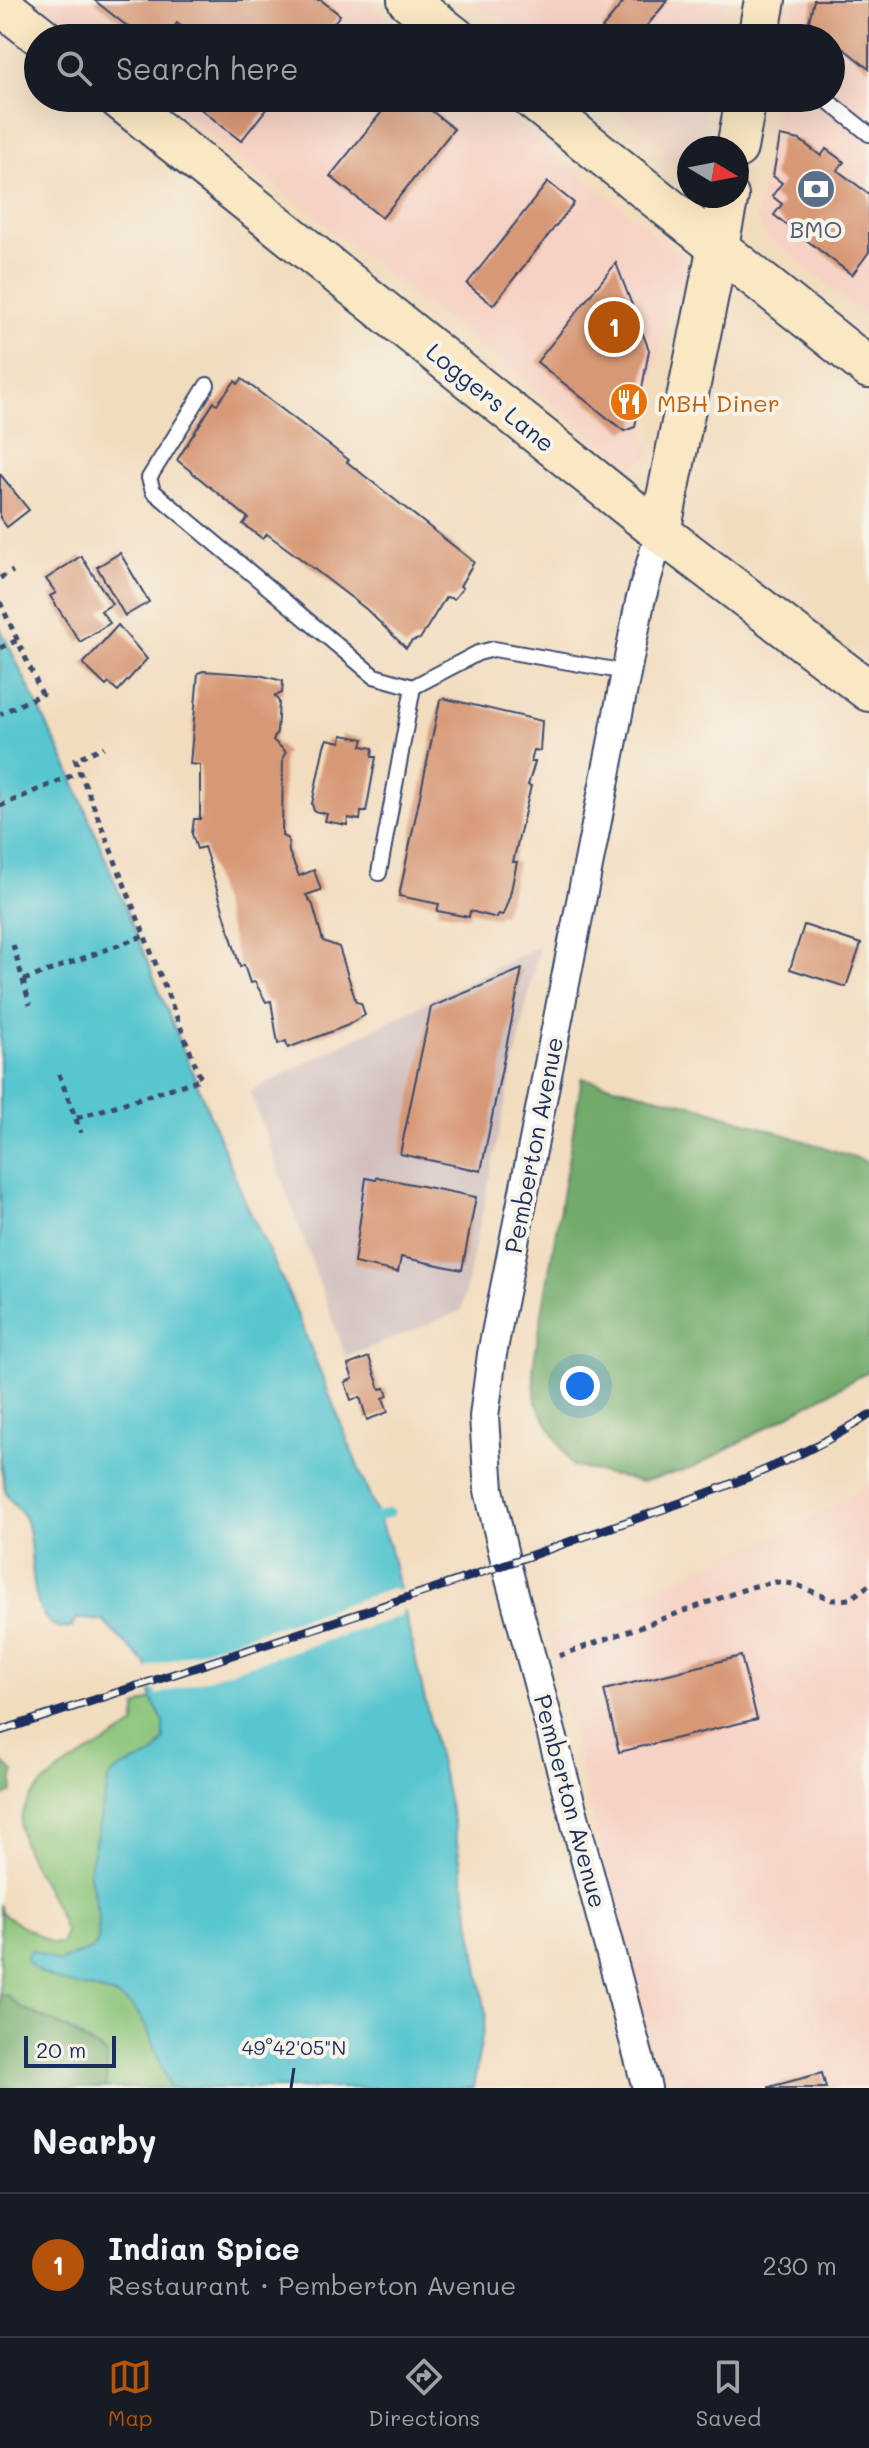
<!DOCTYPE html>
<meta charset="utf-8">
<style>
body{margin:0;font-family:Mali,sans-serif;background:#20242c;color:#f1f3f6}
.compass{position:absolute;left:677px;top:136px;width:72px;height:72px;border-radius:50%;background:#171b24;box-shadow:0 8px 32px #0002;rotate:100deg}
.scale{position:absolute;left:24px;bottom:20px;width:92px;box-sizing:border-box;padding-left:8px;border:4px solid #1b2f5e;border-top:0;font-size:22px;line-height:28px;white-space:nowrap;color:#1b2f5e;-webkit-text-stroke:6px #f7f3e8;paint-order:stroke}
.you{position:absolute;left:580px;top:1386px;width:28px;height:28px;margin:-20px;border:6px solid #fff;border-radius:50%;background:#1a73e8;box-shadow:0 0 0 12px #1a73e833}
.badge{display:grid;place-items:center;width:52px;height:52px;border-radius:50%;background:#b45309;color:#fff;font-size:26px;font-weight:700}
.pin{position:absolute;translate:-50% -50%;border:4px solid #fff;box-shadow:0 2px 8px #0006}
.list{margin:0;padding:0;list-style:none}
h2{display:flex;justify-content:space-between;align-items:center;height:104px;margin:0;padding:0 32px;font-size:34px}
h2 small{font-size:26px;font-weight:400;color:#9ea1a6}
.list li{display:grid;grid-template-columns:52px 1fr auto;gap:24px;align-items:center;box-sizing:border-box;height:144px;padding:0 32px;border-top:2px solid #363941}
.list b{display:block;font-size:30px;white-space:nowrap}
.list p{margin:0;font-size:26px;white-space:nowrap;color:#9ea1a6}
.list em{font-size:26px;font-style:normal;color:#9ea1a6}
.icon{flex:none;width:44px;height:44px;fill:none;stroke:currentColor;stroke-width:2;stroke-linecap:round;stroke-linejoin:round}
.map{position:relative;flex:none;width:869px;height:2088px;overflow:hidden}
.search{position:absolute;background:#171b24;box-shadow:0 8px 32px #0002;left:24px;right:24px;top:24px;height:88px;display:flex;align-items:center;gap:20px;box-sizing:border-box;padding:0 28px;border-radius:44px;color:#9ea1a6;font-size:30px}
.sheet{height:248px;background:#171b24}
nav{display:flex;justify-content:space-around;align-items:center;box-sizing:border-box;height:112px;border-top:2px solid #363941;background:#171b24;font-size:22px;color:#9ea1a6}
nav a{display:grid;justify-items:center;gap:4px}
nav .on{color:#b45309}
.map>svg:first-child{display:block}
</style>
<div class="map">
<svg width="869" height="2088" viewBox="0 0 869 2088">
<rect width="100%" height="100%" fill="#f7f3e8"/>
<filter id="ink" filterUnits="userSpaceOnUse"><feTurbulence type="fractalNoise" baseFrequency=".0125" numOctaves="2"/><feDisplacementMap in="SourceGraphic" scale="16" xChannelSelector="R" yChannelSelector="G"/><feConvolveMatrix kernelMatrix="1 2 1 2 8 2 1 2 1" color-interpolation-filters="sRGB"/></filter>
<filter id="wash" filterUnits="userSpaceOnUse"><feTurbulence type="fractalNoise" baseFrequency=".006" numOctaves="4" result="noise"/><feDisplacementMap in="SourceGraphic" scale="32" xChannelSelector="R" yChannelSelector="G"/><feGaussianBlur stdDeviation="1.8" result="paint"/><feColorMatrix in="noise" values="0 0 0 0 0 0 0 0 0 0 0 0 0 0 0 0 0 1.4 0 .05"/><feComposite in="paint" operator="in"/></filter>
<g filter="url(#wash)">
<rect width="100%" height="100%" fill="#f2dcbe"/>
<!-- built -->
<g fill="#f6d2c4">
<path d="M40,0H365L412,38H88Z"/>
<path d="M472,0H727L719,38H522Z"/>
<path d="M797,0H869V318L763,233L756,218L778,98H831V38H789Z"/>
<path d="M165,98H487L683,257L685,273L680,302L668,309L642,435L651,449L648,457L633,467L617,464L620,457Z"/>
<path d="M600,98H708L701,130L711,140L710,148H689V167L678,166L663,155V146Z"/>
<path d="M869,1482V2088H659L548,1634L806,1522Z"/>
</g>
<!-- industrial -->
<path fill="#d1bfbe" d="M539,946L461,1311L346,1357L250,1091Z"/>
<!-- green -->
<path fill="#8cc57a" stroke="#547a6c" stroke-width="2" d="M0,1439L169,1647L232,2088H106L107,2054L67,2029L20,2007L5,1994L0,1996V1904L2,1914L53,1944L62,1943L65,1932C56,1900 34,1873 23,1842C3,1784 100,1752 134,1725L137,1706L152,1699L147,1665L103,1621L77,1618L71,1628C22,1633 38,1547 25,1519C21,1510 12,1503 7,1494C0,1480 0,1454 0,1439Z"/>
<!-- forest -->
<g fill="#71aa6a" stroke="#466c64" stroke-width="2">
<path d="M582,1078L700,1107L869,1162V1371L693,1468L641,1482L572,1466L536,1403L533,1366Z"/>
<path d="M0,1760L14,1772L12,1792L0,1798Z"/>
<path d="M5,1994L20,2007L67,2029L107,2055L106,2088H0V1996Z"/>
</g>
<!-- water -->
<path fill="#59c6d0" stroke="#3a7a97" stroke-width="2" d="M0,628L71,774L244,1199L290,1296L389,1545L454,1825L486,2014L473,2088H170C159,2065 149,2019 129,2004C100,1982 56,1992 26,1960L30,1949L58,1962L92,1949L98,1942V1915L89,1871L109,1778L119,1769L155,1754L164,1739V1722L152,1700L147,1665L103,1621L77,1618L71,1628C22,1633 37,1548 26,1520C21,1509 8,1501 5,1489C2,1479 5,1469 0,1459Z"/>
<!-- pier -->
<path fill="#f2dcbe" d="M394,1588L395,1591L403,1589L408,1609L401,1611L402,1616L157,1695L155,1690L147,1692L144,1672L147,1668Z"/>
<g fill="none" stroke-linecap="round" stroke-linejoin="round">
<!-- stream -->
<path stroke="#59c6d0" stroke-width="9" d="M377,1517L389,1513"/>
</g>
<g id="blocks">
<!-- building -->
<g fill="#d79876">
<path d="M94,0H321L340,15L322,38H197L177,23L166,38H142Z"/>
<path d="M625,0H668L637,38H616L602,28Z"/>
<path d="M814,0H869V69L809,21Z"/>
<path d="M187,98H275L241,141Z"/>
<path d="M393,98H416L454,129L382,218L330,176Z"/>
<path d="M780,136L800,140L821,156L826,149L844,162L837,170L869,194V252L852,275L774,215L782,204L772,196L782,183L773,176Z"/>
<path d="M548,182L574,203L493,305L467,284Z"/>
<path d="M616,263L649,350L635,427L624,431L537,362Z"/>
<path d="M242,379L349,460L347,462L474,562L460,586L463,588L454,599L446,597L420,639L412,641L406,648L366,609L297,556L267,534L263,539L243,524L248,518L177,460L214,402L217,404L235,381L238,384Z"/>
<path d="M0,474L29,510L7,527L0,518Z"/>
<path d="M120,553L149,602L125,616L97,567Z"/>
<path d="M81,556L112,604L101,611L110,623L80,642L50,596L56,593L46,579Z"/>
<path d="M118,625L147,659L118,691L109,683L106,686L83,664Z"/>
<path d="M203,671L259,675L283,681L282,693L275,696L279,702L277,732L273,740L286,752L283,757L282,836L288,839L289,852L299,876L314,870L321,890L306,895L313,905L323,941L339,947L356,1002L361,1003L365,1015L346,1026L288,1048L286,1041L278,1044L271,1001L266,1002L255,982L250,983L244,965L240,967L208,859L204,847L197,849L192,834L194,819H200V765L190,764L198,673Z"/>
<path d="M443,698L542,721L540,751L534,750L531,762H535L528,785L531,786L513,862H517L510,895L503,915L498,914L497,918L470,911L469,917L437,911L439,904L399,896L440,700Z"/>
<path d="M342,735L364,739L362,746L373,748L372,757H376L366,812H361L360,820L348,818L347,825L325,821L327,814L314,811L312,804L324,746L327,739L341,742Z"/>
<path d="M804,925L861,944L846,987L790,969Z"/>
<path d="M522,969L481,1171L400,1154L431,1007Z"/>
<path d="M377,1177L476,1197L462,1270L401,1257L398,1272L354,1263L366,1178L376,1180Z"/>
<path d="M369,1357L380,1389L385,1388L388,1396L383,1398L388,1412L367,1420L360,1397L351,1400L345,1382L353,1379L348,1365Z"/>
<path d="M741,1656L757,1719L619,1752L604,1690Z"/>
<path d="M822,2073L826,2088H769V2087Z"/>
</g>
</g>
</g>
<g filter="url(#ink)">
<use href="#blocks" fill-opacity="0" stroke="#3b496c" stroke-width="2"/>
<g fill="none" stroke-linecap="round" stroke-linejoin="round">
<defs>
<g id="lane">
<path d="M824,98L869,134"/>
<path d="M207,385L149,478L153,491L374,676L413,687L478,653L494,649L626,672"/>
<path d="M379,873L413,687"/>
</g>
<path id="street" d="M647,2088L506,1564L489,1490L484,1417L492,1354L640,602L660,532"/>
<g id="secondary">
<path d="M408,0L456,38"/>
<path d="M0,4L43,38"/>
<path d="M758,38L765,0"/>
<path d="M118,98L660,532L869,691"/>
<path d="M531,98L869,368"/>
<path d="M737,148L746,98"/>
<path d="M660,532L728,196"/>
</g>
</defs>
<!-- lane casing -->
<use href="#lane" stroke="#3b496c" stroke-width="18"/>
<!-- street casing -->
<use href="#street" stroke="#3b496c" stroke-width="32"/>
<!-- secondary casing -->
<use href="#secondary" stroke="#3b496c" stroke-width="44"/>
<!-- path -->
<g stroke="#3b496c" stroke-width="5" stroke-dasharray="6 6" stroke-linecap="butt">
<path d="M0,578L13,571"/>
<path d="M0,602L42,694L0,714"/>
<path d="M0,648L18,640"/>
<path d="M0,806L80,772"/>
<path d="M13,945L30,1005"/>
<path d="M24,980L143,936"/>
<path d="M59,1074L81,1133"/>
<path d="M77,1118L201,1079L75,759L104,747"/>
<path d="M559,1656L751,1587L775,1582L795,1584L832,1600L850,1599L869,1585"/>
</g>
<!-- lane -->
<use href="#lane" stroke="#fff" stroke-width="14"/>
<!-- street -->
<use href="#street" stroke="#fff" stroke-width="28"/>
<!-- secondary -->
<use href="#secondary" stroke="#fae7c3" stroke-width="40"/>
<defs>
<path id="rail" d="M0,1731C190,1668 381,1609 569,1542C670,1506 779,1474 869,1415"/>
</defs>
<!-- rail casing -->
<use href="#rail" stroke="#1b2f5e" stroke-width="9"/>
<!-- rail -->
<use href="#rail" stroke="#f7f3e8" stroke-width="6" stroke-dasharray="18" stroke-linecap="butt"/>
</g>
</g>
<!-- ticks -->
<path fill="none" stroke="#1b2f5e" stroke-width="3" d="M291,2088L294,2068"/>
<!-- icons -->
<defs>
<symbol id="bank-disc" viewBox="-11 -11 22 22"><circle r="9.5" fill="#5c6f8a" stroke="#f7f3e8"/><path d="M-6-4H6V4H-6ZM0-2.3a2.3 2.3 0 1 0 0 4.6a2.3 2.3 0 1 0 0-4.6Z" fill="#fff"/></symbol>
<symbol id="restaurant-disc" viewBox="-11 -11 22 22"><circle r="9.5" fill="#e8710a" stroke="#f7f3e8"/><path d="M-5-6h1v4h1v-4h1v4h1v-4h1v5L-1.5 .5V6h-2V.5L-5-1ZM5-6V6H3V1.5H1.5Q1.5-4 5-6Z" fill="#fff"/></symbol>
</defs>
<g fill-rule="evenodd">
<use href="#bank-disc" x="794" y="167" width="44" height="44"/>
<use href="#restaurant-disc" x="607" y="380" width="44" height="44"/>
</g>
<g text-anchor="middle" dominant-baseline="central" stroke-width="8" stroke-linejoin="round" paint-order="stroke">
<!-- service labels -->
<g font-size="24" fill="#4e5e75" stroke="#f7f3e8">
<text x="816" y="228">BMO</text>
</g>
<!-- street labels -->
<g font-size="24" fill="#1b2f5e" stroke="#f7f3e8">
<text transform="translate(491 397) rotate(39)">Loggers Lane</text>
<text transform="translate(533 1145) rotate(-79)">Pemberton Avenue</text>
<text transform="translate(571 1801) rotate(75)">Pemberton Avenue</text>
</g>
<!-- food labels -->
<g font-size="24" fill="#c56008" stroke="#f7f3e8" text-anchor="start">
<text x="657" y="402">MBH Diner</text>
</g>
</g>
<g font-size="20" text-anchor="middle" fill="#1b2f5e" stroke="#f7f3e8" stroke-width="8" stroke-linejoin="round" paint-order="stroke">
<text x="294" y="2055">49°42'05"N</text>
</g>
</svg>
<svg class="compass" viewBox="-18 -18 36 36"><path d="M0-13l5 13h-10z" fill="#e53935"/><path d="M0 13l5-13h-10z" fill="#9ea1a6"/></svg>
<div class="scale">20 m</div>
<div class="you"></div>
<div class="pin badge" style="left:614px;top:327px">1</div>
<div class="search"><svg class="icon" aria-label="search" viewBox="0 0 24 24"><circle cx="10" cy="10" r="6"/><path d="M15 15l6 6"/></svg>Search here</div>
</div>
<section class="sheet">
<h2>Nearby<small></small></h2>
<ul class="list">
<li><span class="badge">1</span><div><b>Indian Spice</b><p>Restaurant · Pemberton Avenue</p></div><em>230 m</em></li>
</ul>
</section>
<nav>
<a class="on"><svg class="icon" aria-label="map" viewBox="0 0 24 24"><path d="M3 6l6-2 6 2 6-2v14l-6 2-6-2-6 2zM9 4v14M15 6v14"/></svg>Map</a>
<a><svg class="icon" aria-label="directions" viewBox="0 0 24 24"><path d="M12 3l9 9-9 9-9-9zM9 14v-3h6M13 9l2 2-2 2"/></svg>Directions</a>
<a><svg class="icon" aria-label="saved" viewBox="0 0 24 24"><path d="M7 4h10v16l-5-4-5 4z"/></svg>Saved</a>
</nav>
